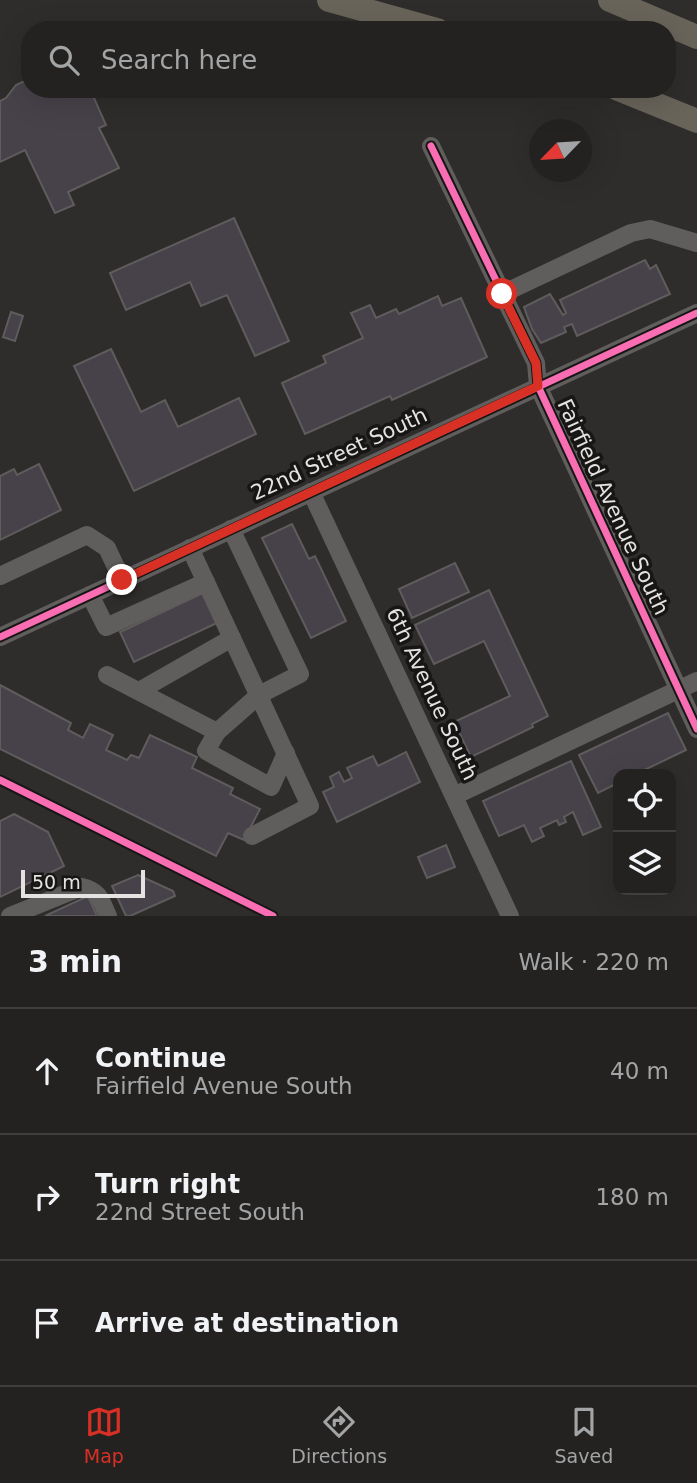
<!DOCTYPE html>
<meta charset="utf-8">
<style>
body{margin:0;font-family:"DejaVu Sans",sans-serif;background:#2b2a29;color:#f1f3f6}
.controls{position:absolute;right:21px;bottom:21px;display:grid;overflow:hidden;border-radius:14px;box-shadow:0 7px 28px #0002}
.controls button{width:63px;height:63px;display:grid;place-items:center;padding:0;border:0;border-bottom:2px solid #403f3e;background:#232220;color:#f1f3f6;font:35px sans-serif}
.compass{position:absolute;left:529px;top:119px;width:63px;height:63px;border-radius:50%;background:#232220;box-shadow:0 7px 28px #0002;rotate:245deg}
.scale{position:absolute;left:21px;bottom:18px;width:124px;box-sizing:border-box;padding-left:7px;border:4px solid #e5e3e1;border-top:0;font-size:19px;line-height:24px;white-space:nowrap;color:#e5e3e1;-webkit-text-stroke:5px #171615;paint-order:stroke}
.stop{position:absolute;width:21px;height:21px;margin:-16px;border:5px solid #d93025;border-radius:50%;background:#fff}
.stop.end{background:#d93025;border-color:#fff;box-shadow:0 2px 7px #0008}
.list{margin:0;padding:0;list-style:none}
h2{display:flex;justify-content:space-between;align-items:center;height:91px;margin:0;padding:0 28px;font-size:30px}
h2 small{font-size:23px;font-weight:400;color:#a3a4a5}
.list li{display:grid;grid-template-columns:46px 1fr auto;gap:21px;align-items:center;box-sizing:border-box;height:126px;padding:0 28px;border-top:2px solid #403f3e}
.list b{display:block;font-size:26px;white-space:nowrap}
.list p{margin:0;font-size:23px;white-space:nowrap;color:#a3a4a5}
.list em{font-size:23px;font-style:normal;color:#a3a4a5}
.icon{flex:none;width:38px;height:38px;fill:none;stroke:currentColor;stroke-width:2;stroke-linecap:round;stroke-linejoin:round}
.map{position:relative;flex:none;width:697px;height:916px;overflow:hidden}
.search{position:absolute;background:#232220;box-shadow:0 7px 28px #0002;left:21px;right:21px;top:21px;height:77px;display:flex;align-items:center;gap:18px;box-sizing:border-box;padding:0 24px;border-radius:28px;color:#a3a4a5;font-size:26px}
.sheet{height:469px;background:#232220}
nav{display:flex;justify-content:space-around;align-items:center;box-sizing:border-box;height:98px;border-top:2px solid #403f3e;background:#232220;font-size:19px;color:#a3a4a5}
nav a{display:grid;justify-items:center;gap:4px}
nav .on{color:#d93025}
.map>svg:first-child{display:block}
</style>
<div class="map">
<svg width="697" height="916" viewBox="0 0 697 916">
<rect width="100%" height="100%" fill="#2f2d2b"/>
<!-- building -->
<g fill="#47424a" stroke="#5e5c5c" stroke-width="2">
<path d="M29,79L30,89H34L37,94L48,89H90L106,125L99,128L119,168L68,192L74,205L55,213L25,150L0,162V101L6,98L16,85Z"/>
<path d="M234,218L289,341L255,356L227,295L201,306L190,282L126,310L110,273Z"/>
<path d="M645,260L650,269L656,265L670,294L577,336L572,324L564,327L566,332L541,343L532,329L524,307L550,294L563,315L566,313L560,300Z"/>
<path d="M438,296L442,306L461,298L487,357L392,400L390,396L305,434L282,383L326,363L323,356L363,338L351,313L370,305L376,318L396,309L399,314Z"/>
<path d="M11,312L23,316L15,341L3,337Z"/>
<path d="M111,349L141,412L165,400L178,427L239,398L256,434L134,491L74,366Z"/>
<path d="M39,464L61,510L0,540V476L14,469L17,475Z"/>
<path d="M292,524L309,559L315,556L346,621L311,638L262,538Z"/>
<path d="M455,563L469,592L412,618L399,589Z"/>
<path d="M489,590L548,716L532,724L533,727L471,757L454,722L510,696L484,641L434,664L415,625Z"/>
<path d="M205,592L219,622L134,662L120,632Z"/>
<path d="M0,685L71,723L68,730L83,738L90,724L113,735L106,750L127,760L131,755L139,758L150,735L197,757L192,768L233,788L230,794L260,809L244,840L228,833L216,856L0,749Z"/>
<path d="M668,713L686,750L636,774H618V783L598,793L579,755Z"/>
<path d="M406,752L420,782L337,822L323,792L334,787L330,777L339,772L344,782L352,778L347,768L373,756L378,766Z"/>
<path d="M571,761L601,827L583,835L573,812L564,817L566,822L559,825L557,820L540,828L544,836L532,842L524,825L499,836L483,801Z"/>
<path d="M14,814L48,832L64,866L0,897V821Z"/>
<path d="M446,845L455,867L427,878L418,857Z"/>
<path d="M138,875L173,891L175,896L130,916H126L112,886Z"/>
<path d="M88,896L97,916H45Z"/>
</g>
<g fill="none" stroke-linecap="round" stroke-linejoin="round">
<!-- minor -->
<g stroke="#5f5e5c" stroke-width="18">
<path d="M431,146L536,363L538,386L697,729"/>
<path d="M502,294L631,233L650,229L697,243"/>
<path d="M311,492L510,916"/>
<path d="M190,548L310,806L252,836"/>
<path d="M0,576L87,535L107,548L122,580"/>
<path d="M90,595L106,627L206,582"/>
<path d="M0,637L697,313"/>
<path d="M107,675L217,732L206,751L271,787L286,753"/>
<path d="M139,691L232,638"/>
<path d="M217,732L259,695L300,674L231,529"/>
<path d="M454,796L697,681"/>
<path d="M10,916L82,887C100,891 101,901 108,916"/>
</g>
<!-- highway -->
<g stroke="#69645a" stroke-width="24">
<path d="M329,0L437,30"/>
<path d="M610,0L697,37"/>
<path d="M618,89L697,121"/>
</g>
<defs>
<g id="cycleway">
<path d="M431,146L536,363L538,386L697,729"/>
<path d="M0,637L697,313"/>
<path d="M0,780L273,916"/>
</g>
</defs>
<!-- cycleway casing -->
<use href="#cycleway" stroke="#171615" stroke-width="11"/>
<!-- cycleway -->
<use href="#cycleway" stroke="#f96db3" stroke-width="7"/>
</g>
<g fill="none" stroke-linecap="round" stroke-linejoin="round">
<!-- route -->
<path stroke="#d93025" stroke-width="9" d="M122,580L538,386L536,363L502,294"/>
</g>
<g text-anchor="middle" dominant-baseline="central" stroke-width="7" stroke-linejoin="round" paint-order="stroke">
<!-- street labels -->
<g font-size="21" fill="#e5e3e1" stroke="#171615">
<text transform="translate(339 454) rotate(-25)">22nd Street South</text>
<text transform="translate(613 507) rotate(65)">Fairfield Avenue South</text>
<text transform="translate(432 694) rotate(65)">6th Avenue South</text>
</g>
</g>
</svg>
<div class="controls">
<button><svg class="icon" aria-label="locate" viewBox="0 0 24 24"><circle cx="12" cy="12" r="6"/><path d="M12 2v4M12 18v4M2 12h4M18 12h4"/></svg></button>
<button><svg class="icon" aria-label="layers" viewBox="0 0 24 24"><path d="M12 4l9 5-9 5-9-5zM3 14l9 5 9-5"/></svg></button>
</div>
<svg class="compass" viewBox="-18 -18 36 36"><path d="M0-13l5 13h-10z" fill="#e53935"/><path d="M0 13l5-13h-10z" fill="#a3a4a5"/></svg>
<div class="scale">50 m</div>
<div class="stop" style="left:502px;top:294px"></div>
<div class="stop end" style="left:122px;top:580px"></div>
<div class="search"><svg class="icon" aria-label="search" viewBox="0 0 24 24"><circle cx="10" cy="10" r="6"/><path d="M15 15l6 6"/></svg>Search here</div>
</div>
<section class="sheet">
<h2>3 min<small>Walk · 220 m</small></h2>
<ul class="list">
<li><svg class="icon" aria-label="ahead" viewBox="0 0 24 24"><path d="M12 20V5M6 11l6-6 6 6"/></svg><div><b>Continue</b><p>Fairfield Avenue South</p></div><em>40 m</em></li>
<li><svg class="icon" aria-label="right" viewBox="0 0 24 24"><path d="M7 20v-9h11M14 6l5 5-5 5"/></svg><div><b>Turn right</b><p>22nd Street South</p></div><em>180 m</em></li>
<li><svg class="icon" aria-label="arrive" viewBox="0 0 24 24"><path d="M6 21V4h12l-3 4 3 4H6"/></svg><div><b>Arrive at destination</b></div></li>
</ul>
</section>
<nav>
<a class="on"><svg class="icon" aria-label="map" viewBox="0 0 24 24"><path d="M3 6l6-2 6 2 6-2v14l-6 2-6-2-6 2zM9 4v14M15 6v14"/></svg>Map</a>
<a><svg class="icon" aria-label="directions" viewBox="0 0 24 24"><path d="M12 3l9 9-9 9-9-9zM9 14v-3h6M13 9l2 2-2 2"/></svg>Directions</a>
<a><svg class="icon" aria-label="saved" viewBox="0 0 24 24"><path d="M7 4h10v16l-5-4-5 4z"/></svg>Saved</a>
</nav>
